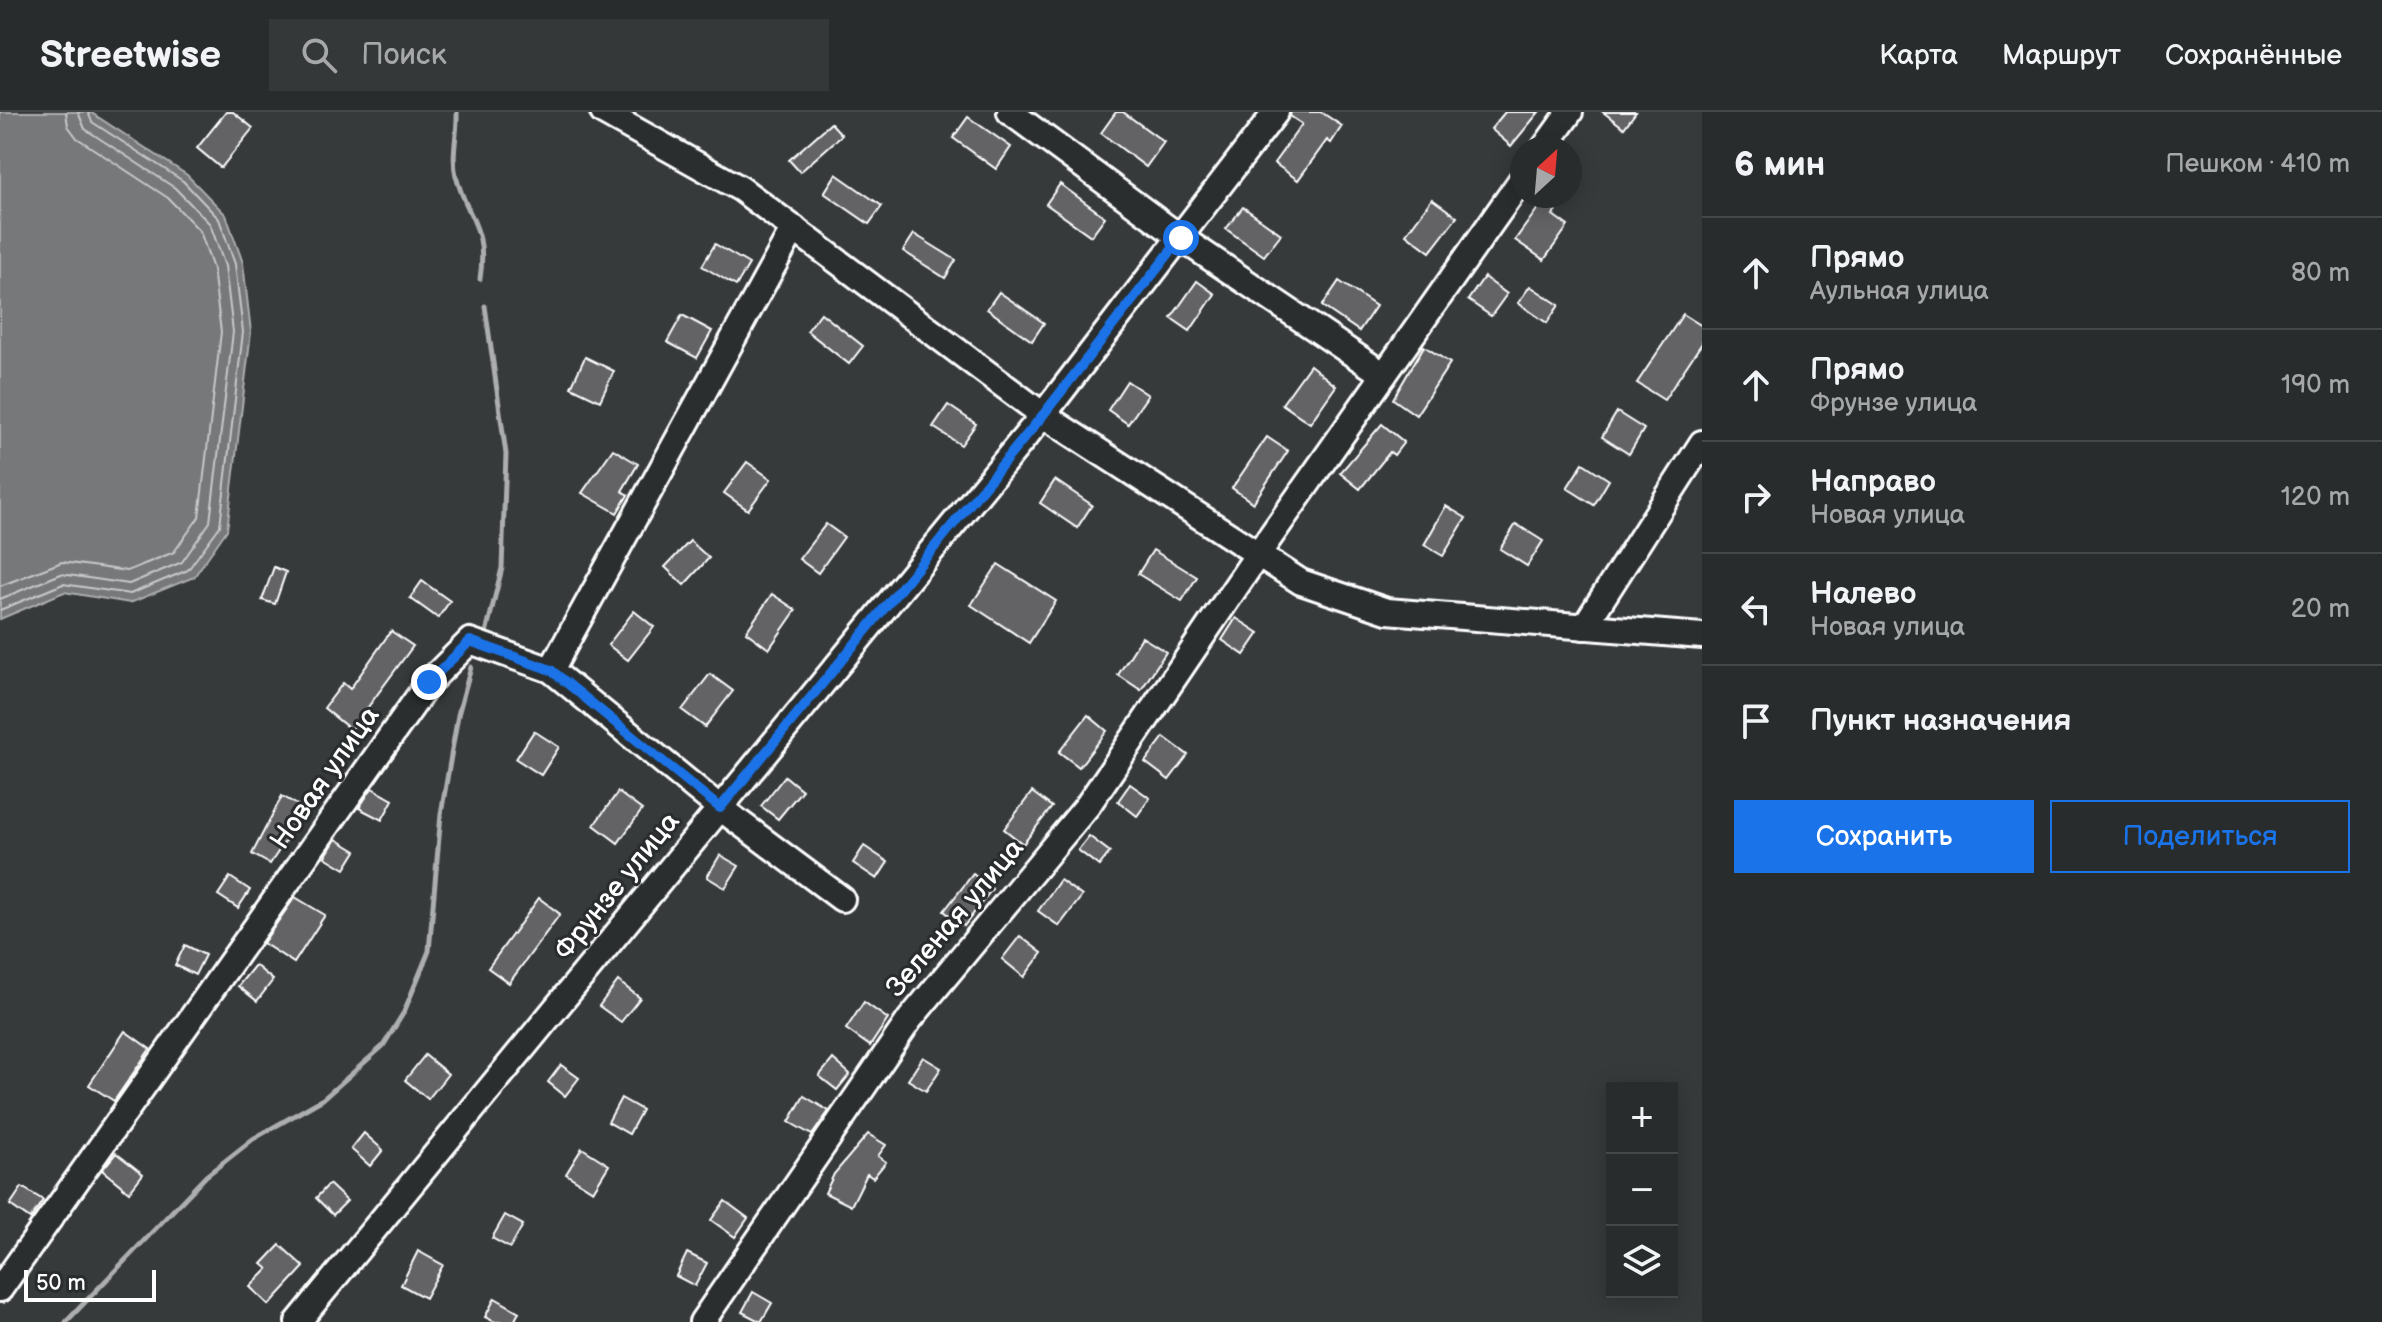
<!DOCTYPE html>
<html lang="ru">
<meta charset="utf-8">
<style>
body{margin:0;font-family:"Balsamiq Sans",sans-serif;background:#353838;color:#f1f3f6}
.controls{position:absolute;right:24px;bottom:24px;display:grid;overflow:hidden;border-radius:0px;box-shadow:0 4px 20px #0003}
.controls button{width:72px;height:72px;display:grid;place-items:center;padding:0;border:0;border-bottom:2px solid #454848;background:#292c2c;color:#f1f3f6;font:40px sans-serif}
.compass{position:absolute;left:1510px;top:24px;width:72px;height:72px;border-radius:50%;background:#292c2c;box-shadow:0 4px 20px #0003;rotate:26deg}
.scale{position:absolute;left:24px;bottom:20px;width:132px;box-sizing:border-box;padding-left:8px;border:4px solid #fff;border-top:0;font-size:22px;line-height:28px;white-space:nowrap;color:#fff;-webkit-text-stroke:6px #2a2d2e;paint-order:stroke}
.stop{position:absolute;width:24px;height:24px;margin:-18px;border:6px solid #1a73e8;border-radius:50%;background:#fff}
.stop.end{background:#1a73e8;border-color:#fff;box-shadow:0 2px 8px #0008}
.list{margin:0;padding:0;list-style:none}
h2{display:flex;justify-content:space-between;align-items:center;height:104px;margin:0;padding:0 32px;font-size:34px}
h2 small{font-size:26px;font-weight:400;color:#a5a7a9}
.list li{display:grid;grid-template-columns:52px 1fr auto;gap:24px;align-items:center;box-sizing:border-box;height:112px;padding:0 32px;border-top:2px solid #454848}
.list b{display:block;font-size:30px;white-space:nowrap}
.list p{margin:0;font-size:26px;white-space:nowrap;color:#a5a7a9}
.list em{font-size:26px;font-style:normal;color:#a5a7a9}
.actions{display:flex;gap:16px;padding:24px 32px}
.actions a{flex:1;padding:18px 0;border:2px solid #1a73e8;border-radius:0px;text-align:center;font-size:28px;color:#1a73e8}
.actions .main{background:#1a73e8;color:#fff}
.icon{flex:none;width:44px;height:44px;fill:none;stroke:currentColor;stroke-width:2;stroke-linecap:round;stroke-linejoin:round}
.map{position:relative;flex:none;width:1702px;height:1210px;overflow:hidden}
header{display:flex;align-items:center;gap:48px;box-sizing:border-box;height:112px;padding:0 40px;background:#292c2c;border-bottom:2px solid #454848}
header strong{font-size:38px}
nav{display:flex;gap:44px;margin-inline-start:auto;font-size:28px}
.search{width:560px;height:72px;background:#353838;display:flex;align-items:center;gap:20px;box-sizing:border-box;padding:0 28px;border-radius:0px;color:#a5a7a9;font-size:30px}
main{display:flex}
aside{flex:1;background:#292c2c}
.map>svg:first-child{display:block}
</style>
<header>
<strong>Streetwise</strong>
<div class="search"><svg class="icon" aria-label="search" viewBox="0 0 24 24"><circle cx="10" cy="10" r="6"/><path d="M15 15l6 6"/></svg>Поиск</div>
<nav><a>Карта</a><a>Маршрут</a><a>Сохранённые</a></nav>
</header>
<main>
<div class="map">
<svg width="1702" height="1210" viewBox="0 0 1702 1210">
<rect width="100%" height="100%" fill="#373a3b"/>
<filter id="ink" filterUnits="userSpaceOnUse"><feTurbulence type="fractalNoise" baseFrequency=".0125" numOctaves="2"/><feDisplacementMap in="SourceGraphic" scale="16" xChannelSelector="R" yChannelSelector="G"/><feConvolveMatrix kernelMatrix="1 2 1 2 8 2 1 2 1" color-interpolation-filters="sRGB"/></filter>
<g filter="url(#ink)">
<!-- water -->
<path fill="#767879" stroke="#adaeaf" stroke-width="2" d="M0,0H90L187,63L226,103L243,151L251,220L227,418L194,465L130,491L64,480L0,507Z"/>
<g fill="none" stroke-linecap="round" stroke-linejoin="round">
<!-- shore -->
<g stroke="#c8c9c9" stroke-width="2">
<path d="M0,474L62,450L127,459L174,440L199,405L221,220L213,157L200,119L168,86L77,26L68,14L66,0"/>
<path d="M0,487L61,462L129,472L182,450L210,410L233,220L225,154L210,112L175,76L85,17L78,0"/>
<path d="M0,498L63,472L130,482L188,458L220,414L243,220L235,152L219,107L183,69L92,10L88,0"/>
</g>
<!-- stream -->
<g stroke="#adaeaf" stroke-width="5">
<path d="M457,0C458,21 451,42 456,64C467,107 488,114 480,167"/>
<path d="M485,194L506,342L502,456L486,521"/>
<path d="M66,1210L206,1064L253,1027L323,987L383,934L404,900L429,839L441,702L458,603L471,555"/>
</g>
</g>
<!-- building -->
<g fill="#636465" stroke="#fff" stroke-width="2">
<path d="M226,0H233L253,16L221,56L197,36Z"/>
<path d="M1116,0H1123L1164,30L1146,55L1101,21Z"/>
<path d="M1291,0H1321L1342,14L1331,31L1327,28L1298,68L1274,51L1302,12L1290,4Z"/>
<path d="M1505,0H1539L1511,34L1491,17Z"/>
<path d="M1603,0H1636L1624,16Z"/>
<path d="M968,5L1011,35L996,57L953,26Z"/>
<path d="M831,11L842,23L800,60L789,48Z"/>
<path d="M836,62L882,94L869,112L824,81Z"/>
<path d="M1060,72L1105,105L1091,124L1046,92Z"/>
<path d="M1547,84H1566L1553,103L1568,114L1544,148L1515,128Z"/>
<path d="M1432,87L1457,105L1430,140L1406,122Z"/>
<path d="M1243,95L1281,122L1264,144L1226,117Z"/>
<path d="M914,122L956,148L945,166L903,139Z"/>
<path d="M715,132L749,152L736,174L702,154Z"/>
<path d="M1484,165L1507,182L1491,204L1468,188Z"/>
<path d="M1197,169L1215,182L1190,219L1171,206Z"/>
<path d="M1339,169L1376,194L1359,219L1322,194Z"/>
<path d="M1530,174L1559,193L1547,211L1518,191Z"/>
<path d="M999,180L1044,211L1032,229L987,197Z"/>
<path d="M821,201L863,234L849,252L807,219Z"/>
<path d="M1683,202L1702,214V231L1664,288L1637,271Z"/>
<path d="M682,203L712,219L697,246L667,230Z"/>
<path d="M1424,234L1450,251L1416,303L1393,287Z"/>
<path d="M585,245L614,259L600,289L571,275Z"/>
<path d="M1310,253L1336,274L1310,311L1282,292Z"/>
<path d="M1127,269L1148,283L1128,312L1108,298Z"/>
<path d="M948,293L976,312L961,333L933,315Z"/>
<path d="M1617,300L1644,317L1629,342L1602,325Z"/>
<path d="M1382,312L1404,330L1394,343L1390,340L1360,377L1340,361Z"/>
<path d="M1267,325L1288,339L1253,391L1232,376Z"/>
<path d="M613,337L638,352L622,379L628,383L617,401L582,381Z"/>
<path d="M747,350L771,367L748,398L724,381Z"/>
<path d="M1583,351L1609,368L1594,393L1567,376Z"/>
<path d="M1055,368L1092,393L1077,416L1040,391Z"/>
<path d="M1446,394L1466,406L1443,444L1424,433Z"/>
<path d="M826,412L844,425L818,461L799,447Z"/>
<path d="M1516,412L1543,429L1527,454L1500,437Z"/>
<path d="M690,429L709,446L684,473L665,455Z"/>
<path d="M1153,438L1197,465L1182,489L1138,462Z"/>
<path d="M998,452L1056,489L1029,531L971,493Z"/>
<path d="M274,455L286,460L275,492L262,488Z"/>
<path d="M422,469L450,489L438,506L410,486Z"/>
<path d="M772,482L796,498L769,537L746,520Z"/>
<path d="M634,499L654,515L628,548L608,533Z"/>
<path d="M1236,506L1259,521L1244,543L1222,528Z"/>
<path d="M391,519L413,534L351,618L324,596L343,571L350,577Z"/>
<path d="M1142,525L1166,540L1141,578L1118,563Z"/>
<path d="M710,562L733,579L705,615L682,598Z"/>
<path d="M1088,603L1107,619L1079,655L1059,640Z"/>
<path d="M534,619L559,635L541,663L516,647Z"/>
<path d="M1164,625L1188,643L1169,668L1145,650Z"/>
<path d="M785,664L802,678L778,707L761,694Z"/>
<path d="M1130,672L1150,686L1137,704L1118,689Z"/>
<path d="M372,676L393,688L382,708L359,696Z"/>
<path d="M618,680L642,698L618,731L594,713Z"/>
<path d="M1032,680L1052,695L1023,732L1004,717Z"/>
<path d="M282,684L306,698L270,752L252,742Z"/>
<path d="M1089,724L1110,740L1099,754L1078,738Z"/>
<path d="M336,727L356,739L345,757L325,745Z"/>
<path d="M864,734L888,750L877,767L853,751Z"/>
<path d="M720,743L739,754L725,776L707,765Z"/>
<path d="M973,762L992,777L964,814L944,799Z"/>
<path d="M230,765L250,778L238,796L218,783Z"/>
<path d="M1060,768L1082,784L1059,814L1038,799Z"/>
<path d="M295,785L325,803L294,851L263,831Z"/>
<path d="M539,786L560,802L509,871L488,856Z"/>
<path d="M1020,824L1042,841L1024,865L1002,847Z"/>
<path d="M185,833L205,843L195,863L175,853Z"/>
<path d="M255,853L273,868L257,889L238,874Z"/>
<path d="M618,869L640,886L621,910L599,894Z"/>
<path d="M864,890L888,907L870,934L846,917Z"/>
<path d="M125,919L150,937L114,989L89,973Z"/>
<path d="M425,943L448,962L428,987L405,968Z"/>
<path d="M923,945L941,956L926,979L908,968Z"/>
<path d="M833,947L850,962L837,978L819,964Z"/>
<path d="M561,953L579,966L565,984L548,970Z"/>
<path d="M804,984L829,999L812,1023L789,1010Z"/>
<path d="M621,986L642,998L629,1022L608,1010Z"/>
<path d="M364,1021L383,1038L370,1054L351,1037Z"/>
<path d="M868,1022L886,1033L878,1044L886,1050L873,1066L867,1062L851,1094L825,1081L834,1062Z"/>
<path d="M582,1036L609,1053L593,1079L566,1062Z"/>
<path d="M116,1041L143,1062L129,1080L102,1058Z"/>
<path d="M329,1072L347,1089L333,1103L316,1086Z"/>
<path d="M22,1075L43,1088L30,1107L10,1093Z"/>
<path d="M725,1089L748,1106L735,1125L711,1108Z"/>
<path d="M505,1103L523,1113L510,1136L492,1126Z"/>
<path d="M280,1133L304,1155L269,1193L250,1175L268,1157L262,1152Z"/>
<path d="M418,1139L443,1153L425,1186L401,1173Z"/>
<path d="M687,1141L707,1151L695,1174L676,1164Z"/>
<path d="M753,1180L772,1191L761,1210L742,1200Z"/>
<path d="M495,1186L519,1200L514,1210H495L485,1205Z"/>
</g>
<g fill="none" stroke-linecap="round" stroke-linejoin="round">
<defs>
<g id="minor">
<path d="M603,0L741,77L1043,303L1301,470L1387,499L1702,524"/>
<path d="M1010,0L1181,126L1384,263"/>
<path d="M1544,36L1570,0"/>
<path d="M1584,515L1702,331"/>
<path d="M551,558L794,116"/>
<path d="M0,1177L429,570L470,529L551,558L720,696L842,787"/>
<path d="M298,1210L1043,303L1276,0"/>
<path d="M702,1210L910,907L1088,693L1258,442L1522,67"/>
</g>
</defs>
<!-- minor casing -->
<use href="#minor" stroke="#fff" stroke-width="30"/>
<!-- minor -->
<use href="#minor" stroke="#2a2d2e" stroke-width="24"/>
</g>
</g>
<g fill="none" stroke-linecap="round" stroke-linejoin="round" filter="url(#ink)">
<!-- route -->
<path stroke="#1a73e8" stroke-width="10" d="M429,570L470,529L551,558L720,696L1043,303L1181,126"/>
</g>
<g text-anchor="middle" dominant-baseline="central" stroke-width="6" stroke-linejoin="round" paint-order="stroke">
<!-- street labels -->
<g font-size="28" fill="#fff" stroke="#2a2d2e">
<text transform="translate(325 666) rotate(-55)">Новая улица</text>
<text transform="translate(617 774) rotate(-51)">Фрунзе улица</text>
<text transform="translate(955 806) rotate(-50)">Зеленая улица</text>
</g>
</g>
</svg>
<div class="controls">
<button>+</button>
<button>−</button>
<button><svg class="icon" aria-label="layers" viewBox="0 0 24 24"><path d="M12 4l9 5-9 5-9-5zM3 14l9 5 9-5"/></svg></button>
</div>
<svg class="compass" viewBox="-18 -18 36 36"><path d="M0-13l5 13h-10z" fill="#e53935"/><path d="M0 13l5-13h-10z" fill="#a5a7a9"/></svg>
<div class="scale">50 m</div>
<div class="stop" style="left:1181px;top:126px"></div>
<div class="stop end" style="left:429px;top:570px"></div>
</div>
<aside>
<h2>6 мин<small>Пешком · 410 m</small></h2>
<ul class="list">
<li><svg class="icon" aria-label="ahead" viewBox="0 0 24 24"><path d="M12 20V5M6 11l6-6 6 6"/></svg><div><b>Прямо</b><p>Аульная улица</p></div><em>80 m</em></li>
<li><svg class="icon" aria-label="ahead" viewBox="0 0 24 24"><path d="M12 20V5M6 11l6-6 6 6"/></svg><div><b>Прямо</b><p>Фрунзе улица</p></div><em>190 m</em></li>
<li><svg class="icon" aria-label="right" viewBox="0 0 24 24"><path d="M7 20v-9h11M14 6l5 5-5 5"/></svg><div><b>Направо</b><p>Новая улица</p></div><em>120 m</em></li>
<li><svg class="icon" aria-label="left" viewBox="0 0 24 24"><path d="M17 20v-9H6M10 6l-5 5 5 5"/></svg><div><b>Налево</b><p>Новая улица</p></div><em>20 m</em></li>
<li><svg class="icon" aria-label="arrive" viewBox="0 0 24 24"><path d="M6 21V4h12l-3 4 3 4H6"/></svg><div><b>Пункт назначения</b></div></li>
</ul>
<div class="actions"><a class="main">Сохранить</a><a>Поделиться</a></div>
</aside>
</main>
